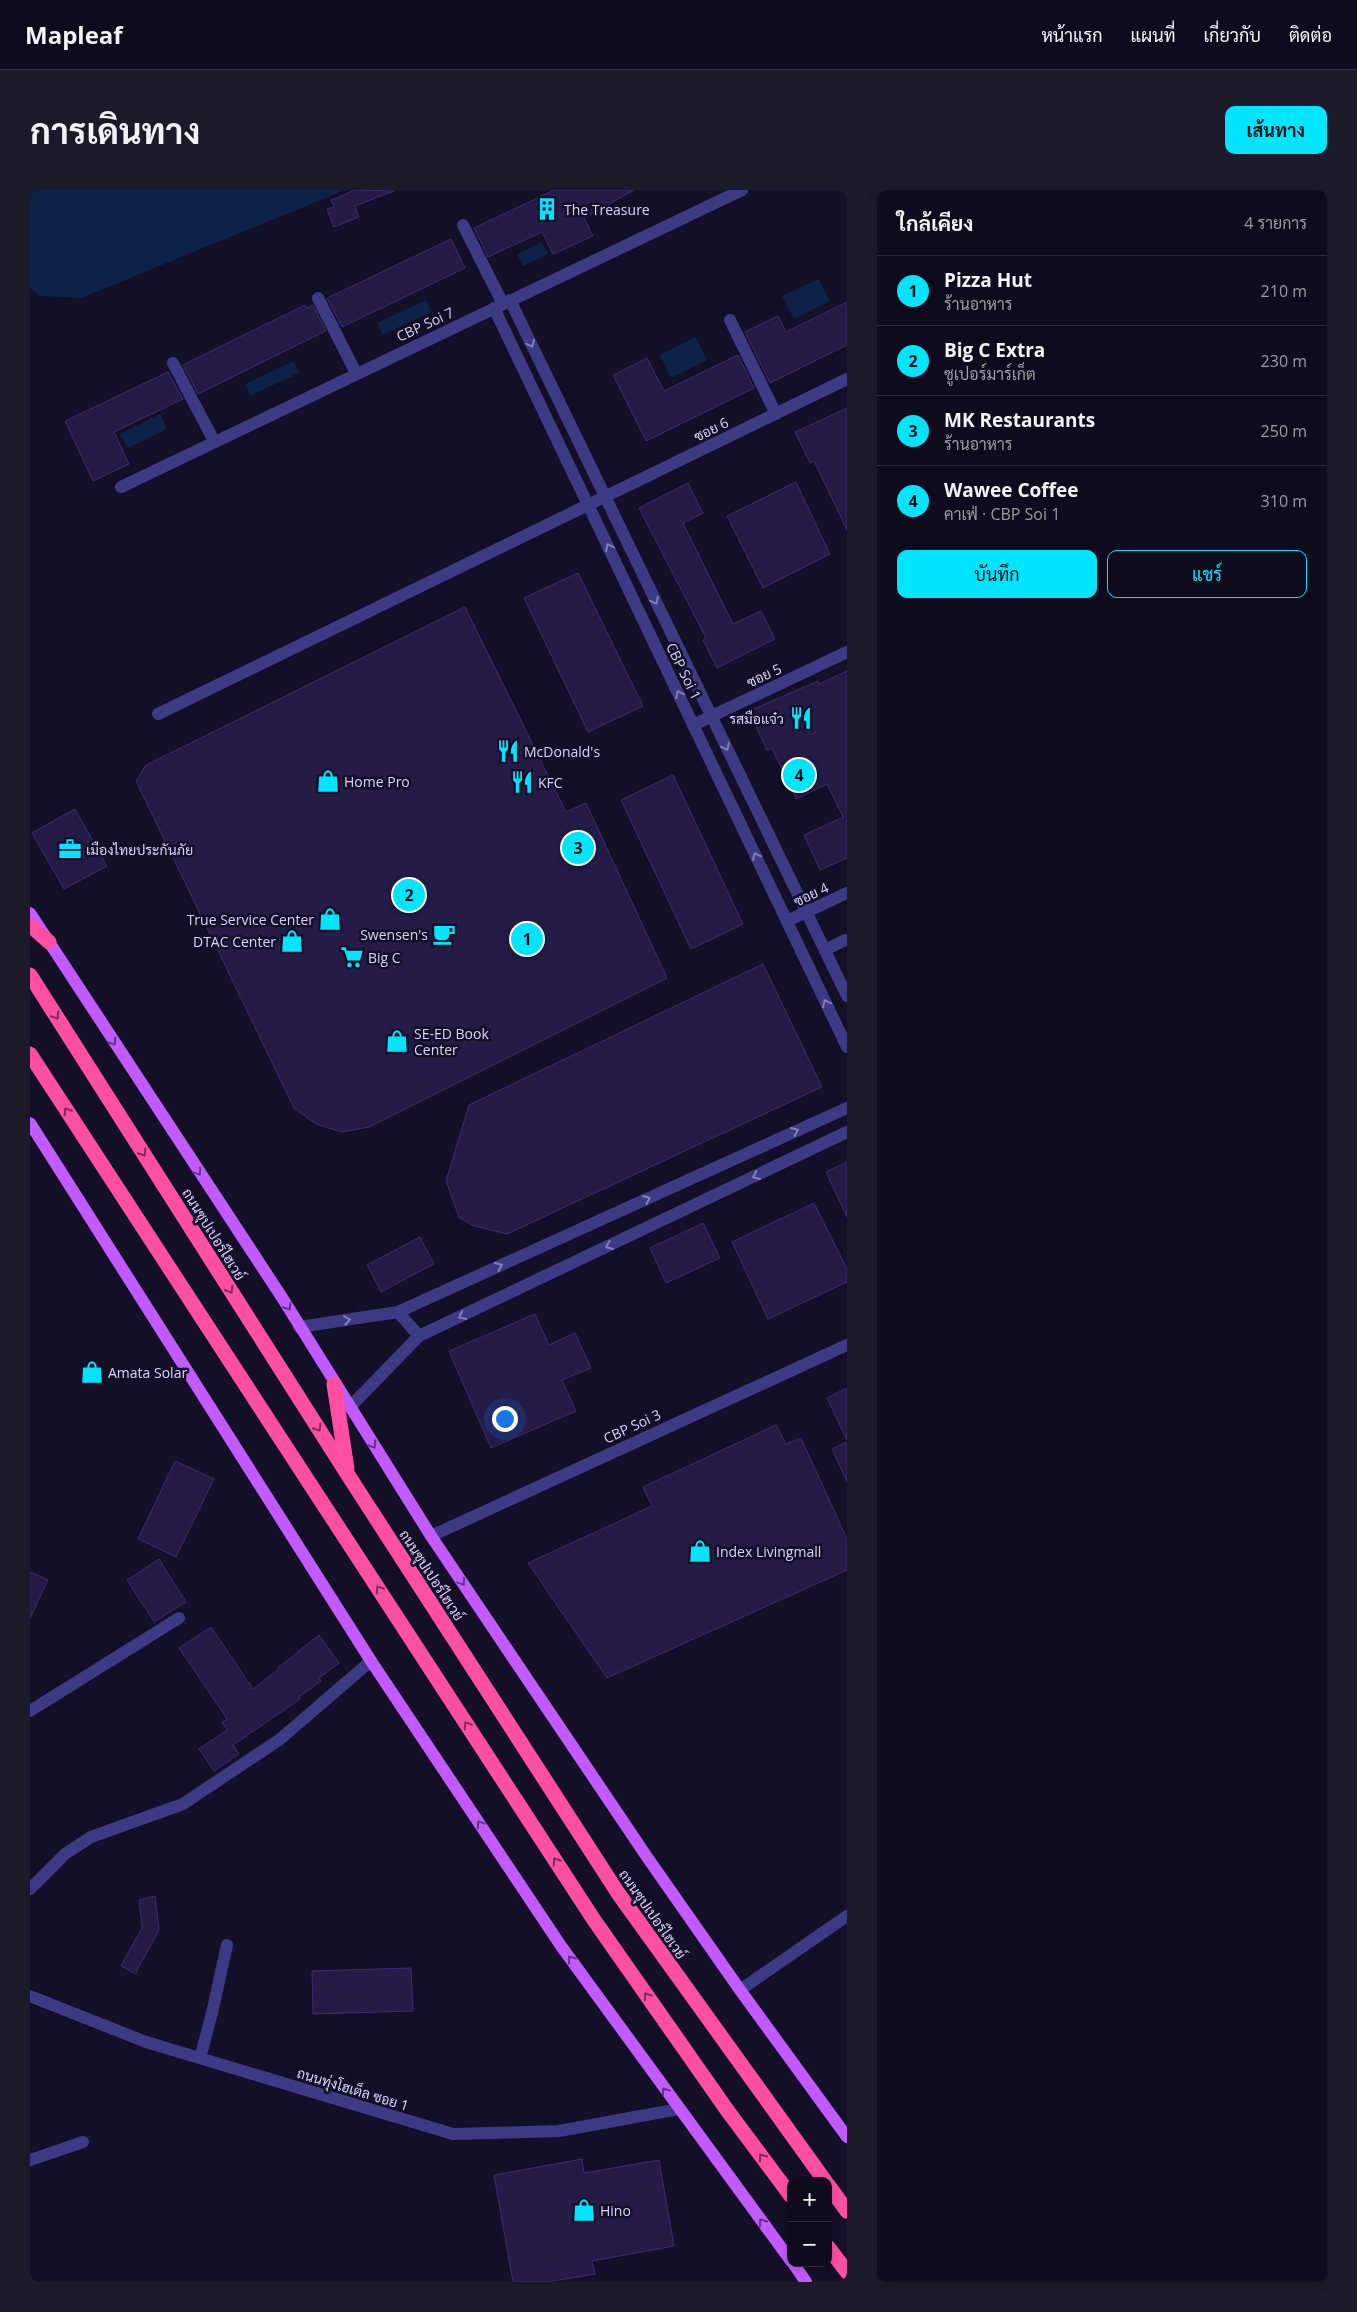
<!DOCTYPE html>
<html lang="th">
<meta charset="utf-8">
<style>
body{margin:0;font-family:"Open Sans",Sarabun,sans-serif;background:#1c1929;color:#f1f3f6}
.controls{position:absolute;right:15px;bottom:15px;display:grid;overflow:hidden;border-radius:10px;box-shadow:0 2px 8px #0003}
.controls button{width:45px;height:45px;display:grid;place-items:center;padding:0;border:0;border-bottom:1px solid #2e2b3b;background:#0e0b1c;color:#f1f3f6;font:25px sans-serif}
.you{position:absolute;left:474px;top:1228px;width:18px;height:18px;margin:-12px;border:4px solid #fff;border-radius:50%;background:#1a73e8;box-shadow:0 0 0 8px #1a73e833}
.badge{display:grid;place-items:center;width:32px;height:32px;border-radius:50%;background:#00e5ff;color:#111;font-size:16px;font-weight:700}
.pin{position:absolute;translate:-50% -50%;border:2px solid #fff;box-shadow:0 1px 5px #0006}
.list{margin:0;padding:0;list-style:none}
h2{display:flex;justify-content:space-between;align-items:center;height:65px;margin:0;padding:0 20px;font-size:21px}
h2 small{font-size:16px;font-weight:400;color:#9b9ba3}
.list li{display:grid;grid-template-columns:32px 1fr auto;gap:15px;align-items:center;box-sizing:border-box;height:70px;padding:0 20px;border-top:1px solid #2e2b3b}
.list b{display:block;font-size:19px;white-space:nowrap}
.list p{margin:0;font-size:16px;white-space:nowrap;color:#9b9ba3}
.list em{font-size:16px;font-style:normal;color:#9b9ba3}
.actions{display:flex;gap:10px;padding:15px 20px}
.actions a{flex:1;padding:11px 0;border:1px solid #00e5ff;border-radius:10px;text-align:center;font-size:18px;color:#00e5ff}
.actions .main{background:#00e5ff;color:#111}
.map{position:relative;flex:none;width:817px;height:2092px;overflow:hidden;border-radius:10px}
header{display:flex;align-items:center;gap:30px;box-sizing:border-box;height:70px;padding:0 25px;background:#0e0b1c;border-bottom:1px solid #2e2b3b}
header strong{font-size:24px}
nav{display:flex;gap:28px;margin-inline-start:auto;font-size:18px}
.intro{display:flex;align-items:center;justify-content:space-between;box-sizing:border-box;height:120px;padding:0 30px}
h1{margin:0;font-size:35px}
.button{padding:12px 22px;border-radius:10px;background:#00e5ff;color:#111;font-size:18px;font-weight:700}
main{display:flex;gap:30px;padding:0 30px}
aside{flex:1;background:#0e0b1c;border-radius:10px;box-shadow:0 2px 8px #0003}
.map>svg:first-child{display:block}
</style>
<header>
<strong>Mapleaf</strong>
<nav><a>หน้าแรก</a><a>แผนที่</a><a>เกี่ยวกับ</a><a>ติดต่อ</a></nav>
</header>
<div class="intro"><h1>การเดินทาง</h1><a class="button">เส้นทาง</a></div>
<main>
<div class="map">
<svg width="817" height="2092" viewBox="0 0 817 2092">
<rect width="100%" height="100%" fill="#130f26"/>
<!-- water -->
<g fill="#0c2248">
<path d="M0,0H315L51,108L10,106L0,98Z"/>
<path d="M511,52L518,64L493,76L487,65Z"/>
<path d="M789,89L800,111L764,129L752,106Z"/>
<path d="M396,110L402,122L352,145L347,133Z"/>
<path d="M666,147L677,170L641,188L630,165Z"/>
<path d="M264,171L269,183L220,206L215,194Z"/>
<path d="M130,224L137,239L98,258L90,244Z"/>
</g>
<!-- building -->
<g fill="#241b47" stroke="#3b2d73">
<path d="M325,0L364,1L325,16L329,27L304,37L297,19L304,17L301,10Z"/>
<path d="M524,0H604L554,28L563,46L523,64L512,42L458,67L444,38Z"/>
<path d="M421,49L435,78L312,137L297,108Z"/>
<path d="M817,112V155L740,193L715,142L748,126L756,142Z"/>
<path d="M275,115L277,118L283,115L296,141L168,204L153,175Z"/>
<path d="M708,165L724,198L616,251L583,185L617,168L634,201Z"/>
<path d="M138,182L153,209L84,242L99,274L63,291L35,231Z"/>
<path d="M817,218V340L784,271L780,273L765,242Z"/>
<path d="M766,292L800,364L733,398L697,326Z"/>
<path d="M658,293L673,323L653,333L703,434L731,421L745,449L687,478L673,450L676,448L609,318Z"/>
<path d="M548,383L613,516L558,542L494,408Z"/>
<path d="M435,417L536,622L556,613L637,788L339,937L312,942L286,934L264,918L106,591L116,575Z"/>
<path d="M817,481V668L790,680L774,645L813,627L797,594L766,609L742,558L737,560L719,521L788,491L789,494Z"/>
<path d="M643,585L713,734L661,759L591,610Z"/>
<path d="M45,619L77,676L34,699L2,643Z"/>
<path d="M733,774L792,897L477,1044L444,1036L429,1027L416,991L439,915Z"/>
<path d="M817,972V1027L796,982Z"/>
<path d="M784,1013L817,1079V1092L738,1129L702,1052Z"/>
<path d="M673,1033L690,1068L636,1093L620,1058Z"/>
<path d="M390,1047L404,1074L351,1102L337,1075Z"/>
<path d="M505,1124L519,1155L545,1143L561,1178L532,1190L546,1221L461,1258L419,1161Z"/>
<path d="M817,1198V1250L797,1208Z"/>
<path d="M746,1235L756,1254L771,1248L817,1349V1380L577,1488L498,1373L622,1316L613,1297Z"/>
<path d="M817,1252V1292L802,1259Z"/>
<path d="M145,1271L184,1289L146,1367L108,1349Z"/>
<path d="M129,1369L156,1412L124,1432L97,1390Z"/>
<path d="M0,1382L18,1390L0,1428Z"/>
<path d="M181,1437L223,1499L249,1479L248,1478L289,1445L309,1473L289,1488L291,1491L269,1507L270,1509L203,1555L209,1564L184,1581L169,1559L197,1540L192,1532L197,1529L149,1458Z"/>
<path d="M125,1706L129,1740L105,1784L91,1776L112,1738L109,1710Z"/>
<path d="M381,1778L383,1821L283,1824L282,1781Z"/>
<path d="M552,1969L554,1983L629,1970L644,2056L562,2071L565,2084L518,2092H483L464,1985Z"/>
</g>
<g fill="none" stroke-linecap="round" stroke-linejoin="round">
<!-- minor -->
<g stroke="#3d3a85" stroke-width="12">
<path d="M433,35L473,114"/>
<path d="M288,108L326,183"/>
<path d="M480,110L817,806"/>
<path d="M464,118L817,857"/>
<path d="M700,130L746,224"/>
<path d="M143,173L184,251"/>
<path d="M91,297L712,0"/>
<path d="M128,524L817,189"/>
<path d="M663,535L817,462"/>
<path d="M757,731L817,703"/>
<path d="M795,760L815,750"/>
<path d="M368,1122L389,1146"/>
<path d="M269,1137L368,1122L817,918"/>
<path d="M319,1218L389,1146L817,942"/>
<path d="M401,1346L817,1155"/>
<path d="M0,1521L149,1428"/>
<path d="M0,1699L35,1664L61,1647L153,1614L249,1550L341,1471"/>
<path d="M710,1800L817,1726"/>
<path d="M0,1806L116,1852L423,1944L529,1941L649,1919"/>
<path d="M170,1868L182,1823L197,1755"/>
<path d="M0,1970L53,1952"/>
</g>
<!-- major -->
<g stroke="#c25bff" stroke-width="12">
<path d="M0,723L253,1109L401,1346L617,1667L710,1800L817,1947"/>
<path d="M0,933L341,1471L531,1756L761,2071"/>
<path d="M763,2073L776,2092"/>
</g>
<!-- highway -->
<g stroke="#ff4fa3" stroke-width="15">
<path d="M0,735L19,752"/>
<path d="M0,785L318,1285L588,1703L795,1991"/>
<path d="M0,864L564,1730L697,1920L761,2006"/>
<path d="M304,1194L317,1279"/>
<path d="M798,1995L817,2021"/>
<path d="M798,2057L817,2082"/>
</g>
</g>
<!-- one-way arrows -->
<defs><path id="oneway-chevron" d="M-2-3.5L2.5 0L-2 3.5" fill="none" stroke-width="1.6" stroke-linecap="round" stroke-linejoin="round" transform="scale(1.25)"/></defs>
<g stroke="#837fbc">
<use href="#oneway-chevron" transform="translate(501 154) rotate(64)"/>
<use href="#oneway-chevron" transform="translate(579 357) rotate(-116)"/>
<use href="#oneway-chevron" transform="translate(625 411) rotate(64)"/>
<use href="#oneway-chevron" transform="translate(649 504) rotate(-116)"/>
<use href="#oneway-chevron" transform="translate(696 557) rotate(64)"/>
<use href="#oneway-chevron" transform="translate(726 666) rotate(-116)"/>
<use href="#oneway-chevron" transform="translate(796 813) rotate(-116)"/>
<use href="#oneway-chevron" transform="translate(765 941) rotate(-25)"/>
<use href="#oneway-chevron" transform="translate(726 986) rotate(155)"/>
<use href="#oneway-chevron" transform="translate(617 1009) rotate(-25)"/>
<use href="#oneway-chevron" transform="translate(579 1056) rotate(155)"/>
<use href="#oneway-chevron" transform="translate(469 1076) rotate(-25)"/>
<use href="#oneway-chevron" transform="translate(432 1126) rotate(155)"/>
<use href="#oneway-chevron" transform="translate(317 1130) rotate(-8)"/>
</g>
<g stroke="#7d2c5e">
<use href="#oneway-chevron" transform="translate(26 826) rotate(58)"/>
<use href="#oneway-chevron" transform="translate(37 921) rotate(-123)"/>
<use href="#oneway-chevron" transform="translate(113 963) rotate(58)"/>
<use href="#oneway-chevron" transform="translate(200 1100) rotate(58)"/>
<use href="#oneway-chevron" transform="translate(288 1238) rotate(58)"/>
<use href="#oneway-chevron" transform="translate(349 1399) rotate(-123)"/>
<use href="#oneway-chevron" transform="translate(437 1535) rotate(-123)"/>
<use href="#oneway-chevron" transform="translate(526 1671) rotate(-123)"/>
<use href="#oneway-chevron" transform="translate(617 1806) rotate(-125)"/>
<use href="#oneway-chevron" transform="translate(732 1967) rotate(-126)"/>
</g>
<g stroke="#623188">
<use href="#oneway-chevron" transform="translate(83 852) rotate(57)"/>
<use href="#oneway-chevron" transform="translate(168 982) rotate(56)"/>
<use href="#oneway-chevron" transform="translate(258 1117) rotate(59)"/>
<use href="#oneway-chevron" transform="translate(343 1255) rotate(57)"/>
<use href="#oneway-chevron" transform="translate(432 1392) rotate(56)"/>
<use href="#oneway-chevron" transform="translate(450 1634) rotate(-124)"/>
<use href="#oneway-chevron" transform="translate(541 1769) rotate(-126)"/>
<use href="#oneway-chevron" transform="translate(635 1901) rotate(-126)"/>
<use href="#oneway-chevron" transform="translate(732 2032) rotate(-126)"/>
</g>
<!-- icons -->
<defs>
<symbol id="building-bare" viewBox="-9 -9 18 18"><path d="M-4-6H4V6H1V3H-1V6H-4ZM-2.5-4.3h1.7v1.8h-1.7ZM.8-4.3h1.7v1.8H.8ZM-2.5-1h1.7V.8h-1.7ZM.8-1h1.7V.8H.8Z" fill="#00e5ff" stroke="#130f26" stroke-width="2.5" paint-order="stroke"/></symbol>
<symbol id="restaurant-bare" viewBox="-9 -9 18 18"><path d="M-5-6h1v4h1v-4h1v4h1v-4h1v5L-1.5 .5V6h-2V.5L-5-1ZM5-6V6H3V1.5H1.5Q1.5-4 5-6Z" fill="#00e5ff" stroke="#130f26" stroke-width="2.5" paint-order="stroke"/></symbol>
<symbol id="shop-bare" viewBox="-9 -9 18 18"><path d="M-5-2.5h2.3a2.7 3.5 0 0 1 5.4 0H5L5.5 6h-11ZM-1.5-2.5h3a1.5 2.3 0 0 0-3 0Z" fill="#00e5ff" stroke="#130f26" stroke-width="2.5" paint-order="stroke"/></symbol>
<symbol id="office-bare" viewBox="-9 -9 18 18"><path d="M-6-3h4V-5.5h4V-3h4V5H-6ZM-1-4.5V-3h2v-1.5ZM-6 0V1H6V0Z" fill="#00e5ff" stroke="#130f26" stroke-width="2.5" paint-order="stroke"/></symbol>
<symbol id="cafe-bare" viewBox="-9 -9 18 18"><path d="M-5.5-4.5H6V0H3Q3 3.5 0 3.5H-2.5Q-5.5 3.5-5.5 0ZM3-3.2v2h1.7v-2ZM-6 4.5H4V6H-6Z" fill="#00e5ff" stroke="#130f26" stroke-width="2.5" paint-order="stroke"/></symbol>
<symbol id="supermarket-bare" viewBox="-9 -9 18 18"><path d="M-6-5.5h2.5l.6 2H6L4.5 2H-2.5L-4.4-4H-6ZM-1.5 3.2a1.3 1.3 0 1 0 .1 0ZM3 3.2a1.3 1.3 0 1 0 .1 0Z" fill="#00e5ff" stroke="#130f26" stroke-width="2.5" paint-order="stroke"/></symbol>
</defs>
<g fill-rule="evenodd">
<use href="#building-bare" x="501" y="3" width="32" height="32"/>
<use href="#restaurant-bare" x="755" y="512" width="32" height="32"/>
<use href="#restaurant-bare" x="462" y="545" width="32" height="32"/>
<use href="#shop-bare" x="282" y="575" width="32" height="32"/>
<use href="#restaurant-bare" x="476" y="576" width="32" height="32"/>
<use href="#office-bare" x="24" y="643" width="32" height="32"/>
<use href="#shop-bare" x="284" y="713" width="32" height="32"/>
<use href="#cafe-bare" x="398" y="728" width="32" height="32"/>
<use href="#shop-bare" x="246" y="735" width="32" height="32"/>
<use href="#supermarket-bare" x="306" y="751" width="32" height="32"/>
<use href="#shop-bare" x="351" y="835" width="32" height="32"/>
<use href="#shop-bare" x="46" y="1166" width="32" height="32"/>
<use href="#shop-bare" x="654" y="1345" width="32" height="32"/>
<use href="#shop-bare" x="538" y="2004" width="32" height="32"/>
</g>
<g text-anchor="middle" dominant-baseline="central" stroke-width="5" stroke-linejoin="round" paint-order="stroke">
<!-- poi labels -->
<g font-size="14" fill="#d9d4ff" stroke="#130f26" text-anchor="start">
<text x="534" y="19">The Treasure</text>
<text x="754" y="528" text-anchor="end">รสมือแจ๋ว</text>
<text x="494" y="561">McDonald's</text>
<text x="314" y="591">Home Pro</text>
<text x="508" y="592">KFC</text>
<text x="56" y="659">เมืองไทยประกันภัย</text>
<text x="284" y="729" text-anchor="end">True Service Center</text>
<text x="398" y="744" text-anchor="end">Swensen's</text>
<text x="246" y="751" text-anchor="end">DTAC Center</text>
<text x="338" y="767">Big C</text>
<text x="384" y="843">SE-ED Book<tspan x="384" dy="16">Center</tspan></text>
<text x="78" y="1182">Amata Solar</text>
<text x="686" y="1361">Index Livingmall</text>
<text x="570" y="2020">Hino</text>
</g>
<!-- street labels -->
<g font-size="14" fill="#d9d4ff" stroke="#130f26">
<text transform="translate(395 134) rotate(-25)">CBP Soi 7</text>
<text transform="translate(681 239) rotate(-26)">ซอย 6</text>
<text transform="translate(654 481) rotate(64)">CBP Soi 1</text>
<text transform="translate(734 485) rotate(-25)">ซอย 5</text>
<text transform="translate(781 704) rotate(-25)">ซอย 4</text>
<text transform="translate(184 1044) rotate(58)">ถนนซุปเปอร์ไฮเวย์</text>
<text transform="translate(602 1236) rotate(-25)">CBP Soi 3</text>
<text transform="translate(402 1385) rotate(57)">ถนนซุปเปอร์ไฮเวย์</text>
<text transform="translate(623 1724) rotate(55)">ถนนซุปเปอร์ไฮเวย์</text>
<text transform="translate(323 1899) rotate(17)">ถนนทุ่งโฮเต็ล ซอย 1</text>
</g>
</g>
</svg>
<div class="controls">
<button>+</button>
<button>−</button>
</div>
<div class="you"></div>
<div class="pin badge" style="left:497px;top:749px">1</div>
<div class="pin badge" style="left:379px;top:705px">2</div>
<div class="pin badge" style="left:548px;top:658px">3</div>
<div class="pin badge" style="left:769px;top:585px">4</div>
</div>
<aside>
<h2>ใกล้เคียง<small>4 รายการ</small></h2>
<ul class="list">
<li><span class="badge">1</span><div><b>Pizza Hut</b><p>ร้านอาหาร</p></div><em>210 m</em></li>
<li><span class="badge">2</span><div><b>Big C Extra</b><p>ซูเปอร์มาร์เก็ต</p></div><em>230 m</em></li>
<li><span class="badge">3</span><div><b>MK Restaurants</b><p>ร้านอาหาร</p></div><em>250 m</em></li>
<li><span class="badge">4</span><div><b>Wawee Coffee</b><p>คาเฟ่ · CBP Soi 1</p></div><em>310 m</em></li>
</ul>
<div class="actions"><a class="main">บันทึก</a><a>แชร์</a></div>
</aside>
</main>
